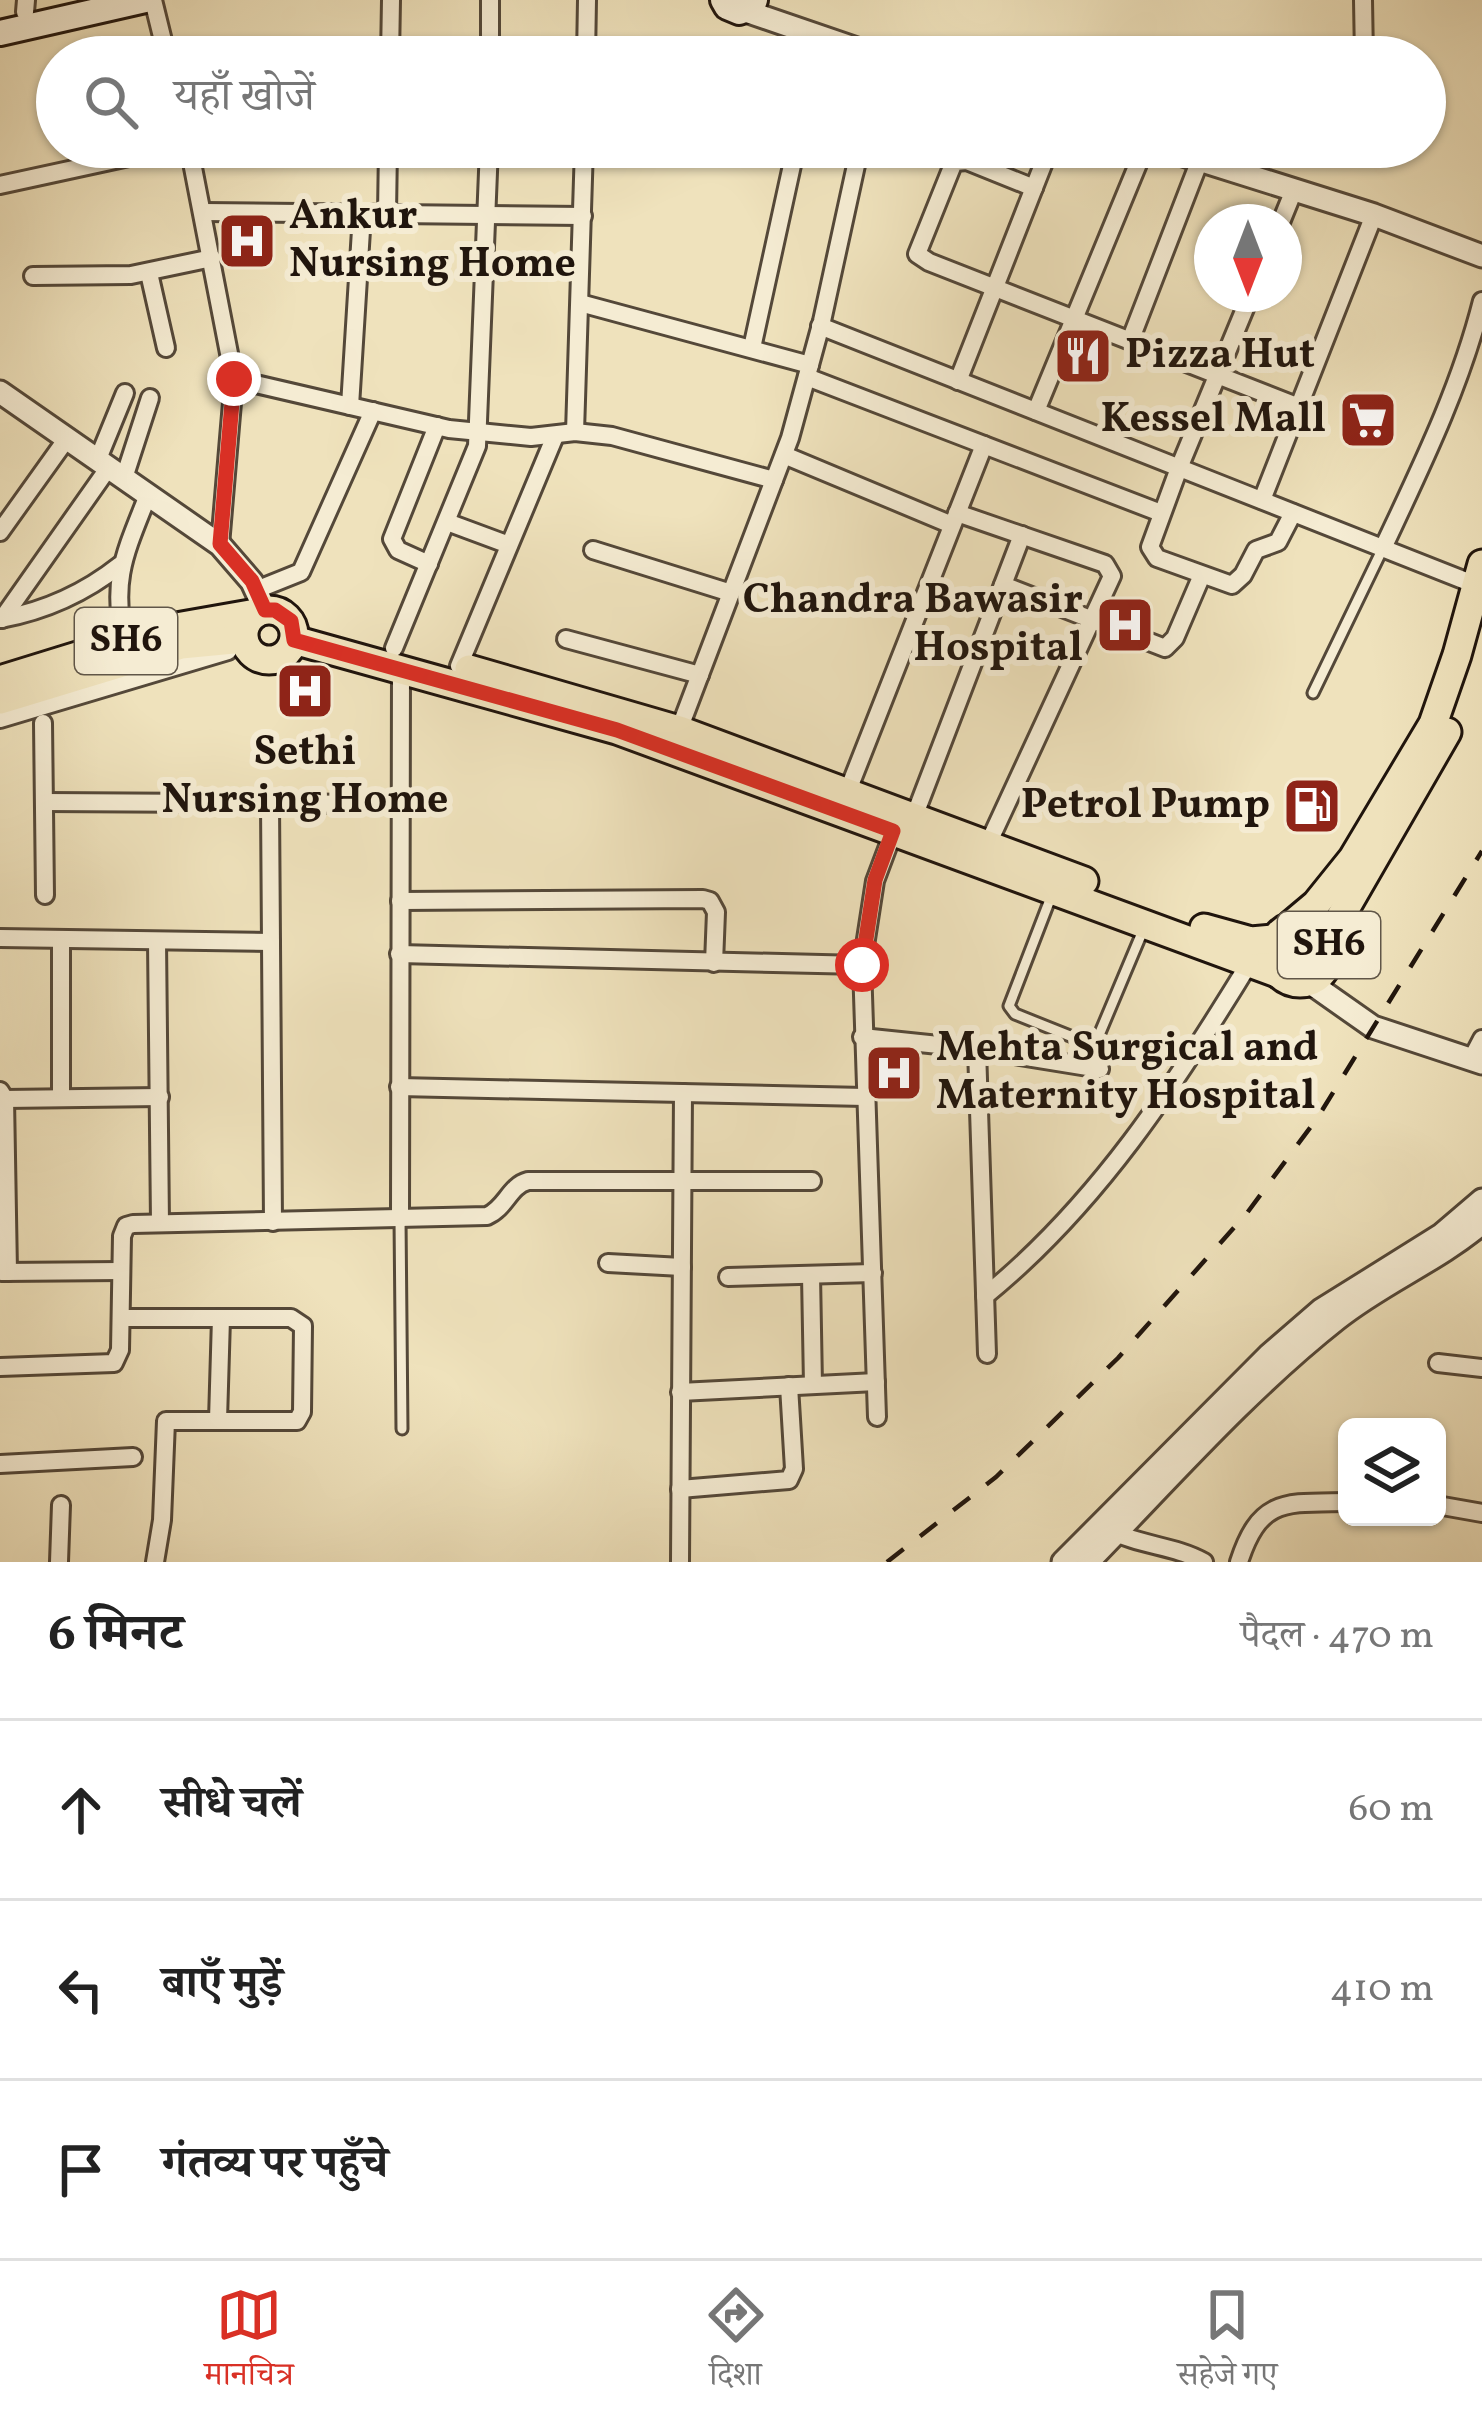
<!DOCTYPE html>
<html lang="hi">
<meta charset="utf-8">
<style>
body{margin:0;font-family:Vollkorn,"Noto Serif Devanagari",serif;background:#f2f2f2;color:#222}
.controls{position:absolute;right:36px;bottom:36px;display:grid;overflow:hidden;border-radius:18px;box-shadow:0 3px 9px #0004}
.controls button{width:108px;height:108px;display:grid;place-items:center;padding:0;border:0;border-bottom:3px solid #e0e0e0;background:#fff;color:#222;font:60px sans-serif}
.compass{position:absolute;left:1194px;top:204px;width:108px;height:108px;border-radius:50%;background:#fff;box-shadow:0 3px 9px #0004;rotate:180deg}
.stop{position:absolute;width:36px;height:36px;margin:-27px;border:9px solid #d93025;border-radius:50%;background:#fff}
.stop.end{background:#d93025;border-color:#fff;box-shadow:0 3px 12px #0008}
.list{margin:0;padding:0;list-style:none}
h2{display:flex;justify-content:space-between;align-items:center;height:156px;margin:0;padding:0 48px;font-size:51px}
h2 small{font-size:39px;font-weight:400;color:#767676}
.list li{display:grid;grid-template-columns:78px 1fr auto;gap:36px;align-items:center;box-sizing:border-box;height:180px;padding:0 48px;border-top:3px solid #e0e0e0}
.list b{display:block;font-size:45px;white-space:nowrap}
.list em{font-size:39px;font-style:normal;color:#767676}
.icon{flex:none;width:66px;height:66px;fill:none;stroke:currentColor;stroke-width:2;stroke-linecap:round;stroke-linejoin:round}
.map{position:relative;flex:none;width:1482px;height:1562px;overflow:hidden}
.search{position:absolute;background:#fff;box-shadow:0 3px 9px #0004;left:36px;right:36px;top:36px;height:132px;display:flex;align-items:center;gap:30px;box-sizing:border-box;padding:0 42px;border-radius:66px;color:#767676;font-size:45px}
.sheet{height:696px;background:#fff}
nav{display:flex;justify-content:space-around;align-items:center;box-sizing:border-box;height:168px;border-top:3px solid #e0e0e0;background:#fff;font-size:33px;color:#767676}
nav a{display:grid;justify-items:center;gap:6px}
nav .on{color:#d93025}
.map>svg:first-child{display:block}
</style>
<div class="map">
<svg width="1482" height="1562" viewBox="0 0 1482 1562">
<rect width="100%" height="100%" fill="#efe2bc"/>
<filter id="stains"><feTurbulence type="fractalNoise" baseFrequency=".00167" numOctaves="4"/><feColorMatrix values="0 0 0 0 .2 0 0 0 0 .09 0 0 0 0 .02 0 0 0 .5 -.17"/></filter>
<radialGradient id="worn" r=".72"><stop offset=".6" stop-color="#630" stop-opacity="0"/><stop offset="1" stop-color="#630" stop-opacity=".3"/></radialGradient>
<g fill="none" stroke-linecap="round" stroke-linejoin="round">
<defs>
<g id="service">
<path d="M1313,693L1383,548"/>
<path d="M1051,897L1009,1006L1015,1014L1085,1042L1091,1043L1099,1035L1144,928"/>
<path d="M400,1219L402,1429"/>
</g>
<g id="minor">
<path d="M153,0L167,57"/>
<path d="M1363,0L1364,57"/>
<path d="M25,12L26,0"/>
<path d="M390,57L391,0"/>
<path d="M490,57V0"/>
<path d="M586,57L587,0"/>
<path d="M817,57L821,36"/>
<path d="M189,147L234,379L220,545"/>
<path d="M0,185L175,147"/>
<path d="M1034,188L967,161L954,162L917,254L929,262L1299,407"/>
<path d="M203,212L583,216"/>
<path d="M387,214L388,147"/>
<path d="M1281,222L1294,190"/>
<path d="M149,273L166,348"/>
<path d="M33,276L131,275L212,258"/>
<path d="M1251,294L1179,468L1150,547L1157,558L1232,585L1243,575L1256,550L1278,542L1293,513"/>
<path d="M580,303L810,365"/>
<path d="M820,326L1476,585"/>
<path d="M1130,341L1200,160"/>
<path d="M752,348L796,147"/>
<path d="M807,377L1161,513"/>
<path d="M234,379L449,429L531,437L575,432L612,436L774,480"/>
<path d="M958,381L1050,147"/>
<path d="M350,406L362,214"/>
<path d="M1036,411L1145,147"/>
<path d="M575,432L584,147"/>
<path d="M784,455L952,525"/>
<path d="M98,459L125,393"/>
<path d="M124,478L150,398"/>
<path d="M1262,500L1374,215"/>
<path d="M957,513L1105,564L1112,576L988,844"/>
<path d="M447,522L509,545"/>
<path d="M0,532L68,437"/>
<path d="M1383,548C1421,467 1460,388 1482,301"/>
<path d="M593,550L731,593"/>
<path d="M429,564L398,550L392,539L437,426"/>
<path d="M1003,585L1165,648L1175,638L1202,575"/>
<path d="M256,590L301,572L373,411"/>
<path d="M1,619C44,611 86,592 120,565"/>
<path d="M2,619L109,467"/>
<path d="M566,639L700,675"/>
<path d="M125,642C110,580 126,551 148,495"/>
<path d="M394,648L477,446L489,147"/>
<path d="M459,666L555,436"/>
<path d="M0,719L228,651"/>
<path d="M43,723L45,895"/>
<path d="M677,735L790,438L822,321L860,147"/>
<path d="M847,793L984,445"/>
<path d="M44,802L400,804"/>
<path d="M270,803L273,1222"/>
<path d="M914,817L1022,535"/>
<path d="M400,901L703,899L710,901L716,912L714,963"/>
<path d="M0,938L271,942"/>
<path d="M61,939V1098"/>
<path d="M157,941L160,1223"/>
<path d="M399,954L862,965"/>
<path d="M862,1037L977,1049L1100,1069"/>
<path d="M977,1049L987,1354"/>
<path d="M1472,1058L1482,1039"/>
<path d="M399,1087L865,1097"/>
<path d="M0,1091L5,1099L8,1272"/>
<path d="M5,1099L160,1097"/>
<path d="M400,1219L401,669"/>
<path d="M608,1263L682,1267"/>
<path d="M2,1272L121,1271"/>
<path d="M811,1275L813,1385"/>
<path d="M728,1277L873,1273"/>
<path d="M985,1296C1097,1205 1175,1085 1250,962"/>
<path d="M121,1318H291L303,1326L302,1412L297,1421H166L162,1520L155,1562"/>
<path d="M1438,1363L1482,1368"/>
<path d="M0,1367L114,1363L120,1350L122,1236L126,1226L133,1224L487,1216C506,1208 509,1186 528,1181H812"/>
<path d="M680,1392L876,1382"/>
<path d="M877,1417L862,965L875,881L896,825"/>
<path d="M218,1420L221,1318"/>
<path d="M0,1464L133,1457"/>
<path d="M680,1489L789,1480L794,1469L789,1386"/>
<path d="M1437,1505L1482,1513"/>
<path d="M1109,1529C1138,1546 1174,1545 1204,1562"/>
<path d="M59,1562L61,1505"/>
<path d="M680,1562L683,1093"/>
<path d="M1239,1562C1260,1497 1286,1503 1347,1502"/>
</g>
<g id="tertiary">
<path d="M746,11L880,57"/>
<path d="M1158,147L1374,215L1482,256"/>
<path d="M0,392L220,545L252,582L265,610"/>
<path d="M1309,982L1373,1027L1482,1063"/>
<path d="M1063,1562L1269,1355L1321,1310L1441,1235L1482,1200"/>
<path d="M1088,1562C1168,1480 1247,1390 1337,1319C1382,1283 1437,1261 1482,1223"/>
</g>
<g id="secondary">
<path d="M723,0L727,7L739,12L752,7L755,0"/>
<path d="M0,33L145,0"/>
</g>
<g id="primary">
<circle cx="269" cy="635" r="25"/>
<path d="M294,640L617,730L1277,973"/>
<path d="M469,669L679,730L1084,881"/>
<path d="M0,680L165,629L256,613"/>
<path d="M0,700L181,645L244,639"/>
<circle cx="1300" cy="954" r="29"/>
<path d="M1291,925L1316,904L1353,858L1433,724L1457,655L1482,564"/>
<path d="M1204,928L1251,941L1274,939"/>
<path d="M1329,945L1341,916L1447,732"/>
</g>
</defs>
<!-- service casing -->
<use href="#service" stroke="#544839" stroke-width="15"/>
<!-- minor casing -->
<use href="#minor" stroke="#544839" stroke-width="22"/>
<!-- tertiary casing -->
<use href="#tertiary" stroke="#544839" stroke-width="27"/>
<!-- secondary casing -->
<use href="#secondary" stroke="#20150d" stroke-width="30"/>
<!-- primary casing -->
<use href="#primary" stroke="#20150d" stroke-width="33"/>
<!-- service -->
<use href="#service" stroke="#f5ecd3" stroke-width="9"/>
<!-- minor -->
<use href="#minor" stroke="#f5ecd3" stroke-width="16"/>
<!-- tertiary -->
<use href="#tertiary" stroke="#f5ecd3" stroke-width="21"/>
<!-- secondary -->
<use href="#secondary" stroke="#f5ecd3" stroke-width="24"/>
<!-- primary -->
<use href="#primary" stroke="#efe2bc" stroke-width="27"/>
<!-- rail -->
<path stroke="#20150d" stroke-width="4.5" stroke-dasharray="21 21" stroke-linecap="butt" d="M887,1562L996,1477L1118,1358L1247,1213L1318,1117L1482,851"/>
</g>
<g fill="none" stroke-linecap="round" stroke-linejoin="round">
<!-- route -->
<path stroke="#d93025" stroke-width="15" d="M234,379L220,544L252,581L265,610H275L291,621L294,640L617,730L893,831L875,880L862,965"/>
</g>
<!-- icons -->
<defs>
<symbol id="hospital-square" viewBox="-11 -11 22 22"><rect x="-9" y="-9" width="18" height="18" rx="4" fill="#8f2418" stroke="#f5ecd3"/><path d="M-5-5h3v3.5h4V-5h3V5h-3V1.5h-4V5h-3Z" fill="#fff"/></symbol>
<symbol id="restaurant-square" viewBox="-11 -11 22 22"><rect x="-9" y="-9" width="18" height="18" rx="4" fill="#8f2418" stroke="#f5ecd3"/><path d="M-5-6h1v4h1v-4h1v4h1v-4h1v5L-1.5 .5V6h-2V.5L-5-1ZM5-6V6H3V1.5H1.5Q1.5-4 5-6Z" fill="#fff"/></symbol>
<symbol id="supermarket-square" viewBox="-11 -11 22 22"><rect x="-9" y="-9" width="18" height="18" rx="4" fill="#8f2418" stroke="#f5ecd3"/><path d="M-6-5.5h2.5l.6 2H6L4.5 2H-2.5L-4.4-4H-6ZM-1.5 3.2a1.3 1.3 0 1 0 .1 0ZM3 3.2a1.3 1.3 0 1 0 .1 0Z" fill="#fff"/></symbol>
<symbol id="fuel-square" viewBox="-11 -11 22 22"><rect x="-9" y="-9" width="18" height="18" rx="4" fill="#8f2418" stroke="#f5ecd3"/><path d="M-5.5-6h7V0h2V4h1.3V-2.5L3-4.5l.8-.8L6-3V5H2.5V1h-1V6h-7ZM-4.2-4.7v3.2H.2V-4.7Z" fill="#fff"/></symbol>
</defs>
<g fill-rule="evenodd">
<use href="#hospital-square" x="214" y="208" width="66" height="66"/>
<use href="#restaurant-square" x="1050" y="323" width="66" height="66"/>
<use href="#supermarket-square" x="1335" y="387" width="66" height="66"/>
<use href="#hospital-square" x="1092" y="592" width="66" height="66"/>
<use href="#hospital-square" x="272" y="658" width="66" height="66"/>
<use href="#fuel-square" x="1279" y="773" width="66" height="66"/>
<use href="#hospital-square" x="861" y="1040" width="66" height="66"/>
</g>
<g text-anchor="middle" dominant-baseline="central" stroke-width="12" stroke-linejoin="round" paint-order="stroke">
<!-- shield labels -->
<g fill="#f5ecd3" stroke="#605648" stroke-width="3">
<rect x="75" y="608" width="102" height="66" rx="9"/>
<rect x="1278" y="912" width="102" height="66" rx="9"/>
</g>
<g font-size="39" font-weight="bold" fill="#20150d">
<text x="126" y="641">SH6</text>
<text x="1329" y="945">SH6</text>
</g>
<!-- poi labels -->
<g font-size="42" font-weight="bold" fill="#20150d" stroke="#f5ecd3" text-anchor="start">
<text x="289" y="217">Ankur<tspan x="289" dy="48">Nursing Home</tspan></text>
<text x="1125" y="356">Pizza Hut</text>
<text x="1326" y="420" text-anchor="end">Kessel Mall</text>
<text x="1083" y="601" text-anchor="end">Chandra Bawasir<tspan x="1083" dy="48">Hospital</tspan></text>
<text x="305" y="753" text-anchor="middle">Sethi<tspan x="305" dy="48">Nursing Home</tspan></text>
<text x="1270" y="806" text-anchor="end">Petrol Pump</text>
<text x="936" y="1049">Mehta Surgical and<tspan x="936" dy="48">Maternity Hospital</tspan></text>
</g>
</g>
<rect width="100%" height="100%" filter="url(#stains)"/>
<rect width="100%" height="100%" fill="url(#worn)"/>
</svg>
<div class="controls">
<button><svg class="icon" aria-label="layers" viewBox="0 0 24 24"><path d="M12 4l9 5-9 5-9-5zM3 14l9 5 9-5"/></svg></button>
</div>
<svg class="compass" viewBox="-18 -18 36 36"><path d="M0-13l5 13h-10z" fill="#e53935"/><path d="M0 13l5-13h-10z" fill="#767676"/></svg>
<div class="stop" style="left:862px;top:965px"></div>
<div class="stop end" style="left:234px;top:379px"></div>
<div class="search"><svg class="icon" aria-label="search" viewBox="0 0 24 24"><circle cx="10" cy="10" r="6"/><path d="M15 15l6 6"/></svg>यहाँ खोजें</div>
</div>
<section class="sheet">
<h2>6 मिनट<small>पैदल · 470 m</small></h2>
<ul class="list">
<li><svg class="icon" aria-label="ahead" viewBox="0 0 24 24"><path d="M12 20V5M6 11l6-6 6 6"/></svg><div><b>सीधे चलें</b></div><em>60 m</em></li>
<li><svg class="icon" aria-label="left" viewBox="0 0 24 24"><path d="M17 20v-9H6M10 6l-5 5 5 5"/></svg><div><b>बाएँ मुड़ें</b></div><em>410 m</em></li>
<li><svg class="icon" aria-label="arrive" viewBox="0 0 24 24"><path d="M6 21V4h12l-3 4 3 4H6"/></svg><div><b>गंतव्य पर पहुँचे</b></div></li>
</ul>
</section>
<nav>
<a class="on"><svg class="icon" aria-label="map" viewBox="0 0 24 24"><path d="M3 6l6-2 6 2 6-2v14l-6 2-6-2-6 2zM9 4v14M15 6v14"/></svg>मानचित्र</a>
<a><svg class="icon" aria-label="directions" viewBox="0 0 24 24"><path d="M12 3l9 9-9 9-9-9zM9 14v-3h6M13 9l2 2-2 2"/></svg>दिशा</a>
<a><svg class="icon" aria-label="saved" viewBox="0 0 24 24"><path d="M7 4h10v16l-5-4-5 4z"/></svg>सहेजे गए</a>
</nav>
